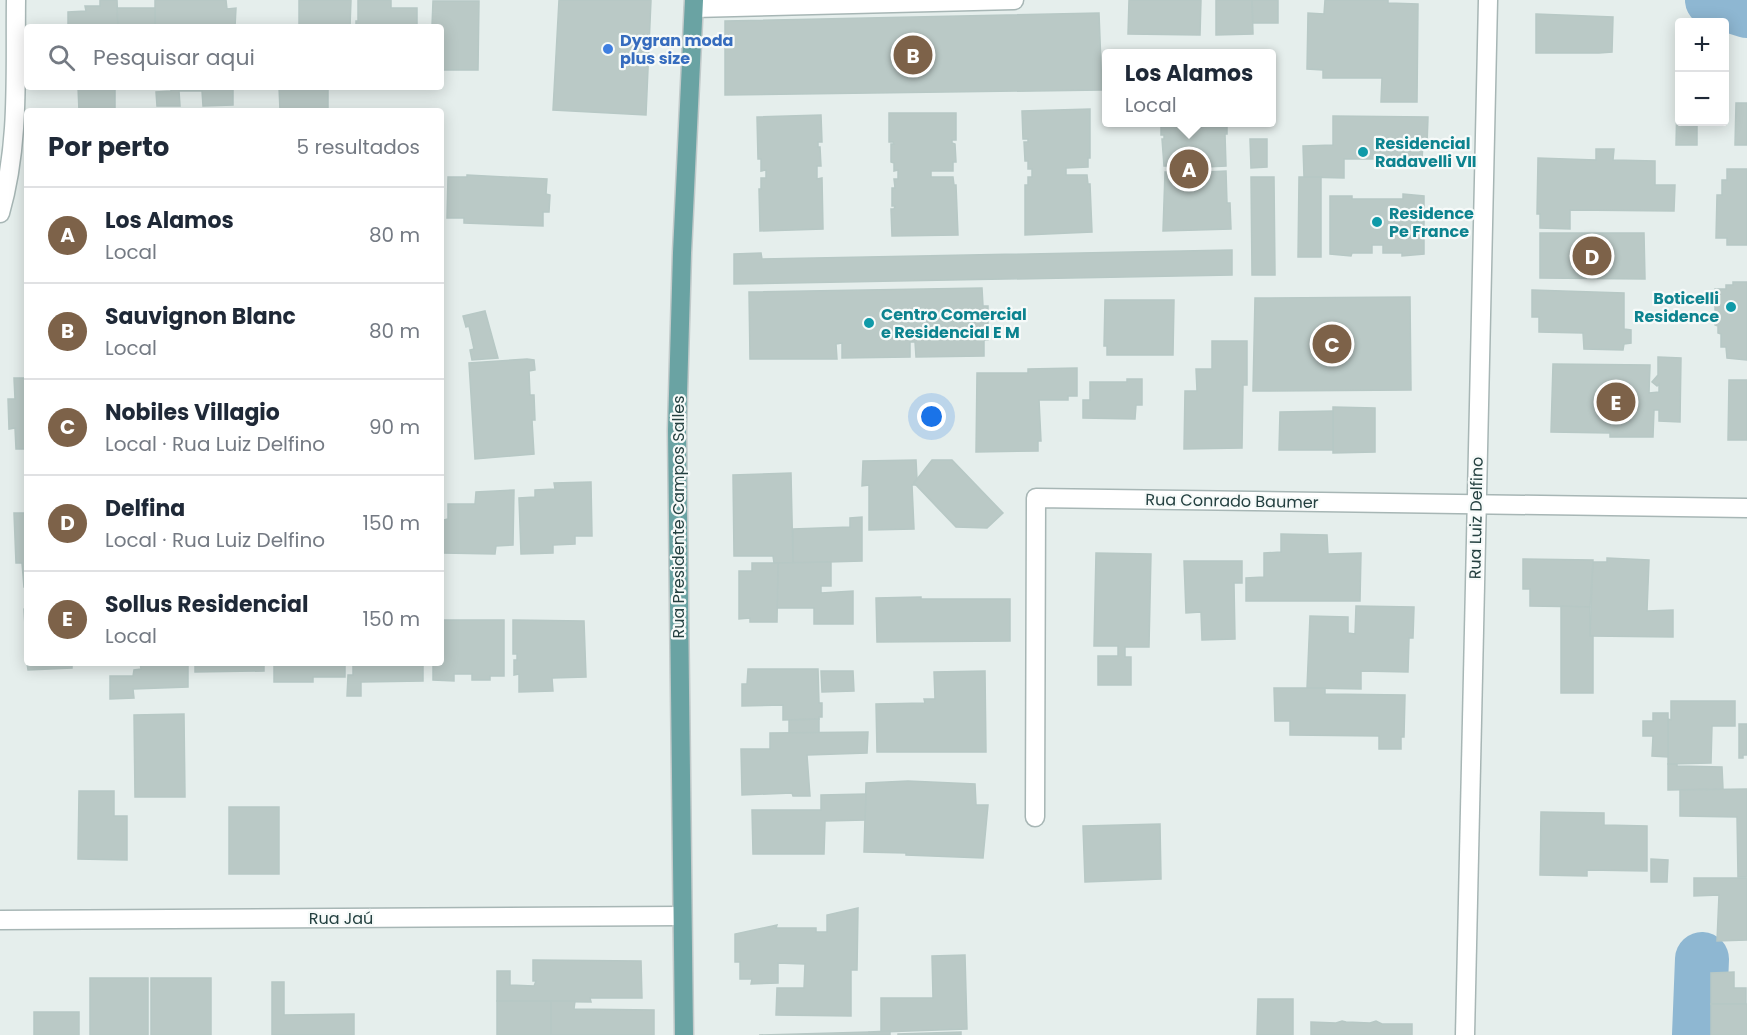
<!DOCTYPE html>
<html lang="pt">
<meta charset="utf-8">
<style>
body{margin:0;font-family:Poppins,sans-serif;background:#f2f2f3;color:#1f2937}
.controls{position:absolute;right:18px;top:18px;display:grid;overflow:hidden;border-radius:6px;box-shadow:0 3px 15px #0003}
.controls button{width:54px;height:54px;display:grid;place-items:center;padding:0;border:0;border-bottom:2px solid #e0e1e3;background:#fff;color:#1f2937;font:30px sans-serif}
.you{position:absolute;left:932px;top:417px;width:21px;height:21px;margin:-15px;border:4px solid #fff;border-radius:50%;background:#1a73e8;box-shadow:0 0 0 9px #1a73e833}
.badge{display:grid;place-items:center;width:39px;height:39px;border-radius:50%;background:#7d6249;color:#fff;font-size:20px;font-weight:700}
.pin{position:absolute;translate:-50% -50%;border:3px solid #fff;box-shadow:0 2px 6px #0006}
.popup{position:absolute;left:1102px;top:49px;width:174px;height:78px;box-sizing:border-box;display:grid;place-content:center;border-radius:6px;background:#fff;filter:drop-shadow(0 2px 4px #0005);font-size:20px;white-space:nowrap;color:#747a83}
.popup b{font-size:22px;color:#1f2937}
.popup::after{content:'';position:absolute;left:50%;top:100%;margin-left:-12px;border:12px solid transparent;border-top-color:#fff}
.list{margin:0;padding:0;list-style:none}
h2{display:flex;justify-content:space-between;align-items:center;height:78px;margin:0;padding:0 24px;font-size:26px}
h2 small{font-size:20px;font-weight:400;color:#747a83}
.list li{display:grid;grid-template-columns:39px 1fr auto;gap:18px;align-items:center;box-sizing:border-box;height:96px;padding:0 24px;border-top:2px solid #e0e1e3}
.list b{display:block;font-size:22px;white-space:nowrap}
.list p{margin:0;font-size:20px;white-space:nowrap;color:#747a83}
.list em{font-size:20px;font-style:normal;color:#747a83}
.icon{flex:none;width:33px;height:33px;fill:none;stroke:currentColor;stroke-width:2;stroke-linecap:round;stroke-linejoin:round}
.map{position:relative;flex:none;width:1747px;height:1035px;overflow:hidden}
.search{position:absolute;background:#fff;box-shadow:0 3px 15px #0003;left:24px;top:24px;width:420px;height:66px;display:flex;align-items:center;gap:15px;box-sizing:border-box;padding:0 21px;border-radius:6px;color:#747a83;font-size:22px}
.panel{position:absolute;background:#fff;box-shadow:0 3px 15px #0003;left:24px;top:108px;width:420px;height:558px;border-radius:6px}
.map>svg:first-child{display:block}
</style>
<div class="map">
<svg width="1747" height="1035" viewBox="0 0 1747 1035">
<rect width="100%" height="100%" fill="#e5eeec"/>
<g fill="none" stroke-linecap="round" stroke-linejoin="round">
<!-- river -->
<g stroke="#8eb7d2" stroke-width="54">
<path d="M1712,0L1747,11"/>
<path d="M1699,1035L1702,959"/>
</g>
</g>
<!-- building -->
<g fill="#bac9c6" stroke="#b7c8c5" stroke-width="1.5">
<path d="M100,0H117L118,27H68V12L86,11L85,6H100Z"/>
<path d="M155,0H226L227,9L236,8L235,27H155Z"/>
<path d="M299,0H351L350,27H299Z"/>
<path d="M358,0H391V8H417V27H356V21H358Z"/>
<path d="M559,0H651L646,115L553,110Z"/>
<path d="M1129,0H1201L1200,35L1128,34Z"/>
<path d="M1216,0H1252L1253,34L1216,35Z"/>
<path d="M1252,0H1278V23H1253Z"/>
<path d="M1325,0H1388V3L1418,4L1417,102H1381L1382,78H1323V70L1307,69L1308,13L1324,14Z"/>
<path d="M433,1H479L478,70H441V27H429L432,26Z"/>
<path d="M117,8H155V27H118Z"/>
<path d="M1099,13L1102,90L725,95V21Z"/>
<path d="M1536,14L1613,17L1612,52L1599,53H1536Z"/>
<path d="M78,87H115V111H79Z"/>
<path d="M171,87H233V105L203,106L202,91H179L180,106H157L156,92L171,91Z"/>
<path d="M279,87H328V111L280,110Z"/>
<path d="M1677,101H1680V122H1697V145H1676Z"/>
<path d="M1736,103H1747V145H1735Z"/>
<path d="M1090,109V158H1088V167L1066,168V175H1087L1088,184H1090L1092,232L1025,235V185H1028V177H1032V169H1028V161H1025L1024,142H1028V139H1023L1022,111Z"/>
<path d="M889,113H956V140H952V143L955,144L956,162H953V171H931V177H953L954,185H956L958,235L892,236L891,209H894L895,206H892V188H895L894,179H898V170L894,171V163L891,162V144H894L893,142H889Z"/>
<path d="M821,115L822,142H818V147H820L821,166H817V179L822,178L823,229L760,231L759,189H761V178H766V170L761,171V159H758L757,117Z"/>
<path d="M1333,116L1428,117L1427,145L1423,144L1422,159H1344V178L1304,177L1303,146L1333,145Z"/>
<path d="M1161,122H1227V134H1225L1226,166L1205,167V172L1226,171L1227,203H1230L1231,229L1163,231L1165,172H1174V166H1164L1162,139H1164V135H1161Z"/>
<path d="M1250,139H1267V167L1251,168Z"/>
<path d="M1596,149H1614L1613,160L1655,161V185H1675L1674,211L1570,210V229L1540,228V214H1537L1538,158L1596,160Z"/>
<path d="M1727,169H1747V245H1727V238H1716L1717,195H1722V180H1727Z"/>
<path d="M467,175L547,179L546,194L550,195L549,212H543V226L464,223V218H447L448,177H467Z"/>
<path d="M1251,177H1274L1275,275H1252Z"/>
<path d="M1299,177H1321V257H1298Z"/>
<path d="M1403,194L1424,196V254L1402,256V253H1383V245H1372V253H1352L1351,256L1330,254V196H1352V199H1403Z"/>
<path d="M1540,233H1644L1645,279L1540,278Z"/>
<path d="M1232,250V275L734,284V254L761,253L762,259Z"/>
<path d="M1733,282H1747V360L1727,358L1726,347H1721V334L1718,333V326L1715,325V289H1726V285H1733Z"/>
<path d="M982,288L983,306H988V340H984V356L916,357L915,342H910V357L842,358V343L836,344L837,359H750L749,292Z"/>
<path d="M1532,290L1624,293V329L1631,330V343L1624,344L1623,350L1584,349L1583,333L1539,332V317H1532Z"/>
<path d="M1410,297L1411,390L1253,391L1255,298Z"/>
<path d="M1105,300H1174L1173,355H1107V346H1104Z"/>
<path d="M485,311L498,358L472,360L470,350L474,349L469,326L466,327L463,316Z"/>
<path d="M1212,341H1247V385H1243L1242,448L1184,449L1185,391H1197L1196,369H1212Z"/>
<path d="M1658,357L1681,358L1680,422L1659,421V410H1654L1653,437H1610V433L1551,432L1553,364L1650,365L1649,393L1659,392V384L1657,386L1652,382L1658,375Z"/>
<path d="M527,359L534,360L535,370L529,371L530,395H534L535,420H532L534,454L475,459L469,363Z"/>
<path d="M1077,368V396H1068V400H1039L1041,441H1038V451L976,452L977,373H1028V369Z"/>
<path d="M14,378H27V449H16L15,428L9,429L8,399H15Z"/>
<path d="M1127,379H1142V405H1136L1135,419L1083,418V400H1090V382H1127Z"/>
<path d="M1729,380H1747V440H1728Z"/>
<path d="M1333,407L1375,408V452L1333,453Z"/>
<path d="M1333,411V450H1279L1280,412Z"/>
<path d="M916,460L917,479L914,483L916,485H912L914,529L869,530V485L862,486L863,461Z"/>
<path d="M932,460H952L1003,513L987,528L956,527L914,483Z"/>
<path d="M791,473L793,563H774L773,556H734L733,475Z"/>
<path d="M591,482L592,536H575V544L553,545V553L521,554L519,498L535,497V490L555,489L554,483Z"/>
<path d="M514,490L513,545L496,546L495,554L443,553V520L448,519V504H475L476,492Z"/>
<path d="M14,513H27V587H24L22,563H16Z"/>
<path d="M862,517V561L793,563V529L850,527V518Z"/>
<path d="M1281,534L1327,535L1328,554L1361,553L1360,601H1246V578L1264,577V553L1281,552Z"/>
<path d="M1096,553L1151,554L1149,647H1125V657H1131V685H1098V656H1118V646H1094Z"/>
<path d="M1607,558L1649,560L1647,611L1673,610V637L1590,636L1593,562H1607Z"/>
<path d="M1523,559L1593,560L1590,607L1530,606V589H1523Z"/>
<path d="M1184,561H1242V583H1234L1235,639L1202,640L1201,612L1186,613Z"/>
<path d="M831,562V586H821V593L853,591V624H814V608H777L778,563Z"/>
<path d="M752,563H778L777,622H750V618L739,619V571H752Z"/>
<path d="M921,597V599H1010V641L877,642L876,598Z"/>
<path d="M1356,606L1414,607L1413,638H1409L1408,672L1361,671V689L1307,688L1310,616L1348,617V633L1355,634Z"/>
<path d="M1561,606L1590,607V636H1593V693H1561Z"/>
<path d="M27,608V661L24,609Z"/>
<path d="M441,620H504V676H490V680H472V674H454V681L433,680V663H441Z"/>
<path d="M513,620L584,621L586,677L552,678L553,691L519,692V674L514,675V660H517V654H513Z"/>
<path d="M27,663H72V668L28,670Z"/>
<path d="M140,663H188V687L133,689L134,698L110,699V676H133L134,670L141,669Z"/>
<path d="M195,663H264V671L195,672Z"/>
<path d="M274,663H345V677H313V682H274Z"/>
<path d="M353,663H423V681L361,682V696H347L348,675H353Z"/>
<path d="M748,669H818L819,703H822V717H819V719L783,720V705L742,706V684H747Z"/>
<path d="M821,671H853L854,691L822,692Z"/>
<path d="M985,671L986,752H877L876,704L925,703L924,699H935L934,672Z"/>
<path d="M1274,688H1325V694L1405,695L1404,737H1401V749H1379V736L1290,735V721H1275Z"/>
<path d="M1671,701H1735V726H1712L1711,763L1668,764V719L1671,720Z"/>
<path d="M1653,713H1668V757L1652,756L1653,736H1643V721H1653Z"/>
<path d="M184,714L185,797H135L134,715Z"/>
<path d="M819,719V733H789V720Z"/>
<path d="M1739,724H1747V755H1743V758H1739Z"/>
<path d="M868,732L867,753L807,755L810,796H793L792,793L742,795L741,749H770V733Z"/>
<path d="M1668,764H1677V766L1722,767L1723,789L1668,790Z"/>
<path d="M908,781L975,784L976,805H988L983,858L906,855V853L864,852L866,783Z"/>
<path d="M1747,789V877H1738L1737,817L1680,816V790Z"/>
<path d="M79,791H114V816H127V860L78,859Z"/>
<path d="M866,794L865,820L825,821L824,854H753L752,810H821V795Z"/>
<rect x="229" y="807" width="50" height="67"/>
<path d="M1541,812L1604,813V825L1647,826V871L1587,870V876L1540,875Z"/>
<path d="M1160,824L1161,879L1085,882L1083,826Z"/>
<path d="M1651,859L1668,860L1667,882H1651Z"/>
<path d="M1694,878H1747V940L1717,941L1719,895L1694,896Z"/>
<path d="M858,908L857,970H851V1016L776,1015L777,988H804L805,964L778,963V983L751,984L752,979H740V962H735V934L777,925L776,928H816V932H827V915Z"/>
<path d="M965,955L967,1029L881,1032V998H933L932,956Z"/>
<path d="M533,960L641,961L642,998H590L591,1002L497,1001V971H510V985L534,986L536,981H533Z"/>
<path d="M1734,972V988H1746V1004H1711V973Z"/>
<rect x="90" y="978" width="58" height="57"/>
<rect x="151" y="978" width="60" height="57"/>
<path d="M272,982H284V1015L354,1014V1035H272Z"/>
<path d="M1258,999H1293V1035H1257Z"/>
<rect x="497" y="1001" width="54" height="34"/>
<path d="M551,1001H575L574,1009L654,1010V1035H551Z"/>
<rect x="1711" y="1004" width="36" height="31"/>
<rect x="34" y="1012" width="45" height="23"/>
<path d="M1342,1021L1346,1022L1370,1023L1376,1021L1382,1024H1412V1035H1311V1022L1336,1023Z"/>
<path d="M890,1031V1035H869V1032Z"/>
<path d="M869,1032V1035H759Z"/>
<path d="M961,1032V1035H898V1034Z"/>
</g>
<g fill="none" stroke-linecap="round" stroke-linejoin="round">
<defs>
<g id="minor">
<path d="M694,8L1014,0"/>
<path d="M0,213C20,144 15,71 16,0"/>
<path d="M1035,817L1036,498L1747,508"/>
<path d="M0,920L682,916"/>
<path d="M1465,1035L1488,0"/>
</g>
<path id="major" d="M684,1035L677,430L682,253L694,0"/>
</defs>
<!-- minor casing -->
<use href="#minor" stroke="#a7b6b5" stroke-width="21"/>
<!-- major casing -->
<use href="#major" stroke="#c2caca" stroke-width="21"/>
<!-- minor -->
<use href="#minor" stroke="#fff" stroke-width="18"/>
<!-- major -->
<use href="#major" stroke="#6aa3a3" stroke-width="18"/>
</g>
<!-- markers -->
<circle fill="#3f7fe0" stroke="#f6faf9" stroke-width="2" cx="608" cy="49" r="6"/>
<g fill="#0f9aa8" stroke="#f6faf9" stroke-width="2">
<circle cx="1363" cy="152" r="6"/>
<circle cx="1377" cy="222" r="6"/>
<circle cx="1731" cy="307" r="6"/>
<circle cx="869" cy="323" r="6"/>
</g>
<g text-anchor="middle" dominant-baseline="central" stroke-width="4.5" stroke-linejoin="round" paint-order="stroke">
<!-- shop labels -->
<g font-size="16" font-weight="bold" fill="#366cbe" stroke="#f6faf9" text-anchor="start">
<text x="620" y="40">Dygran moda<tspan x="620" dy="18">plus size</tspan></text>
</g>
<!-- culture labels -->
<g font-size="16" font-weight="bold" fill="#0d838f" stroke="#f6faf9" text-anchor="start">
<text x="1375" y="143">Residencial<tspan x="1375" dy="18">Radavelli VII</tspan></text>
<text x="1389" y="213">Residence<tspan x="1389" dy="18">Pe France</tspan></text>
<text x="1719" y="298" text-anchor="end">Boticelli<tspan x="1719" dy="18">Residence</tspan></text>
<text x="881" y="314">Centro Comercial<tspan x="881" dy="18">e Residencial E M</tspan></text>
</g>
<!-- street labels -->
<g font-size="16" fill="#244040" stroke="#f6faf9">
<text transform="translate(1232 501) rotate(1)">Rua Conrado Baumer</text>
<text transform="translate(678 517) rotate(-90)">Rua Presidente Campos Salles</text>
<text transform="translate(1476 518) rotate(-89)">Rua Luiz Delfino</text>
<text x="341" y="918">Rua Jaú</text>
</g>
</g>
</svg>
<div class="controls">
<button>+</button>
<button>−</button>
</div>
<div class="you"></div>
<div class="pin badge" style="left:1189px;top:169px">A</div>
<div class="popup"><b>Los Alamos</b>Local</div>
<div class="pin badge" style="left:913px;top:55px">B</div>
<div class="pin badge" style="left:1332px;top:344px">C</div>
<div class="pin badge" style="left:1592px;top:256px">D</div>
<div class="pin badge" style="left:1616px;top:402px">E</div>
<div class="search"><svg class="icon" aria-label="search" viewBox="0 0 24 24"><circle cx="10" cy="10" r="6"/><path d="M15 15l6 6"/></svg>Pesquisar aqui</div>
<section class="panel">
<h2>Por perto<small>5 resultados</small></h2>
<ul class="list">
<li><span class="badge">A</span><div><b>Los Alamos</b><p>Local</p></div><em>80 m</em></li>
<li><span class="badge">B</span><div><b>Sauvignon Blanc</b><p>Local</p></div><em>80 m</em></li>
<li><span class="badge">C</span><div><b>Nobiles Villagio</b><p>Local · Rua Luiz Delfino</p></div><em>90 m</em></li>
<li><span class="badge">D</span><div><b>Delfina</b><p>Local · Rua Luiz Delfino</p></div><em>150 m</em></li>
<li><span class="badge">E</span><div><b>Sollus Residencial</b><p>Local</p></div><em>150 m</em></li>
</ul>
</section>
</div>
